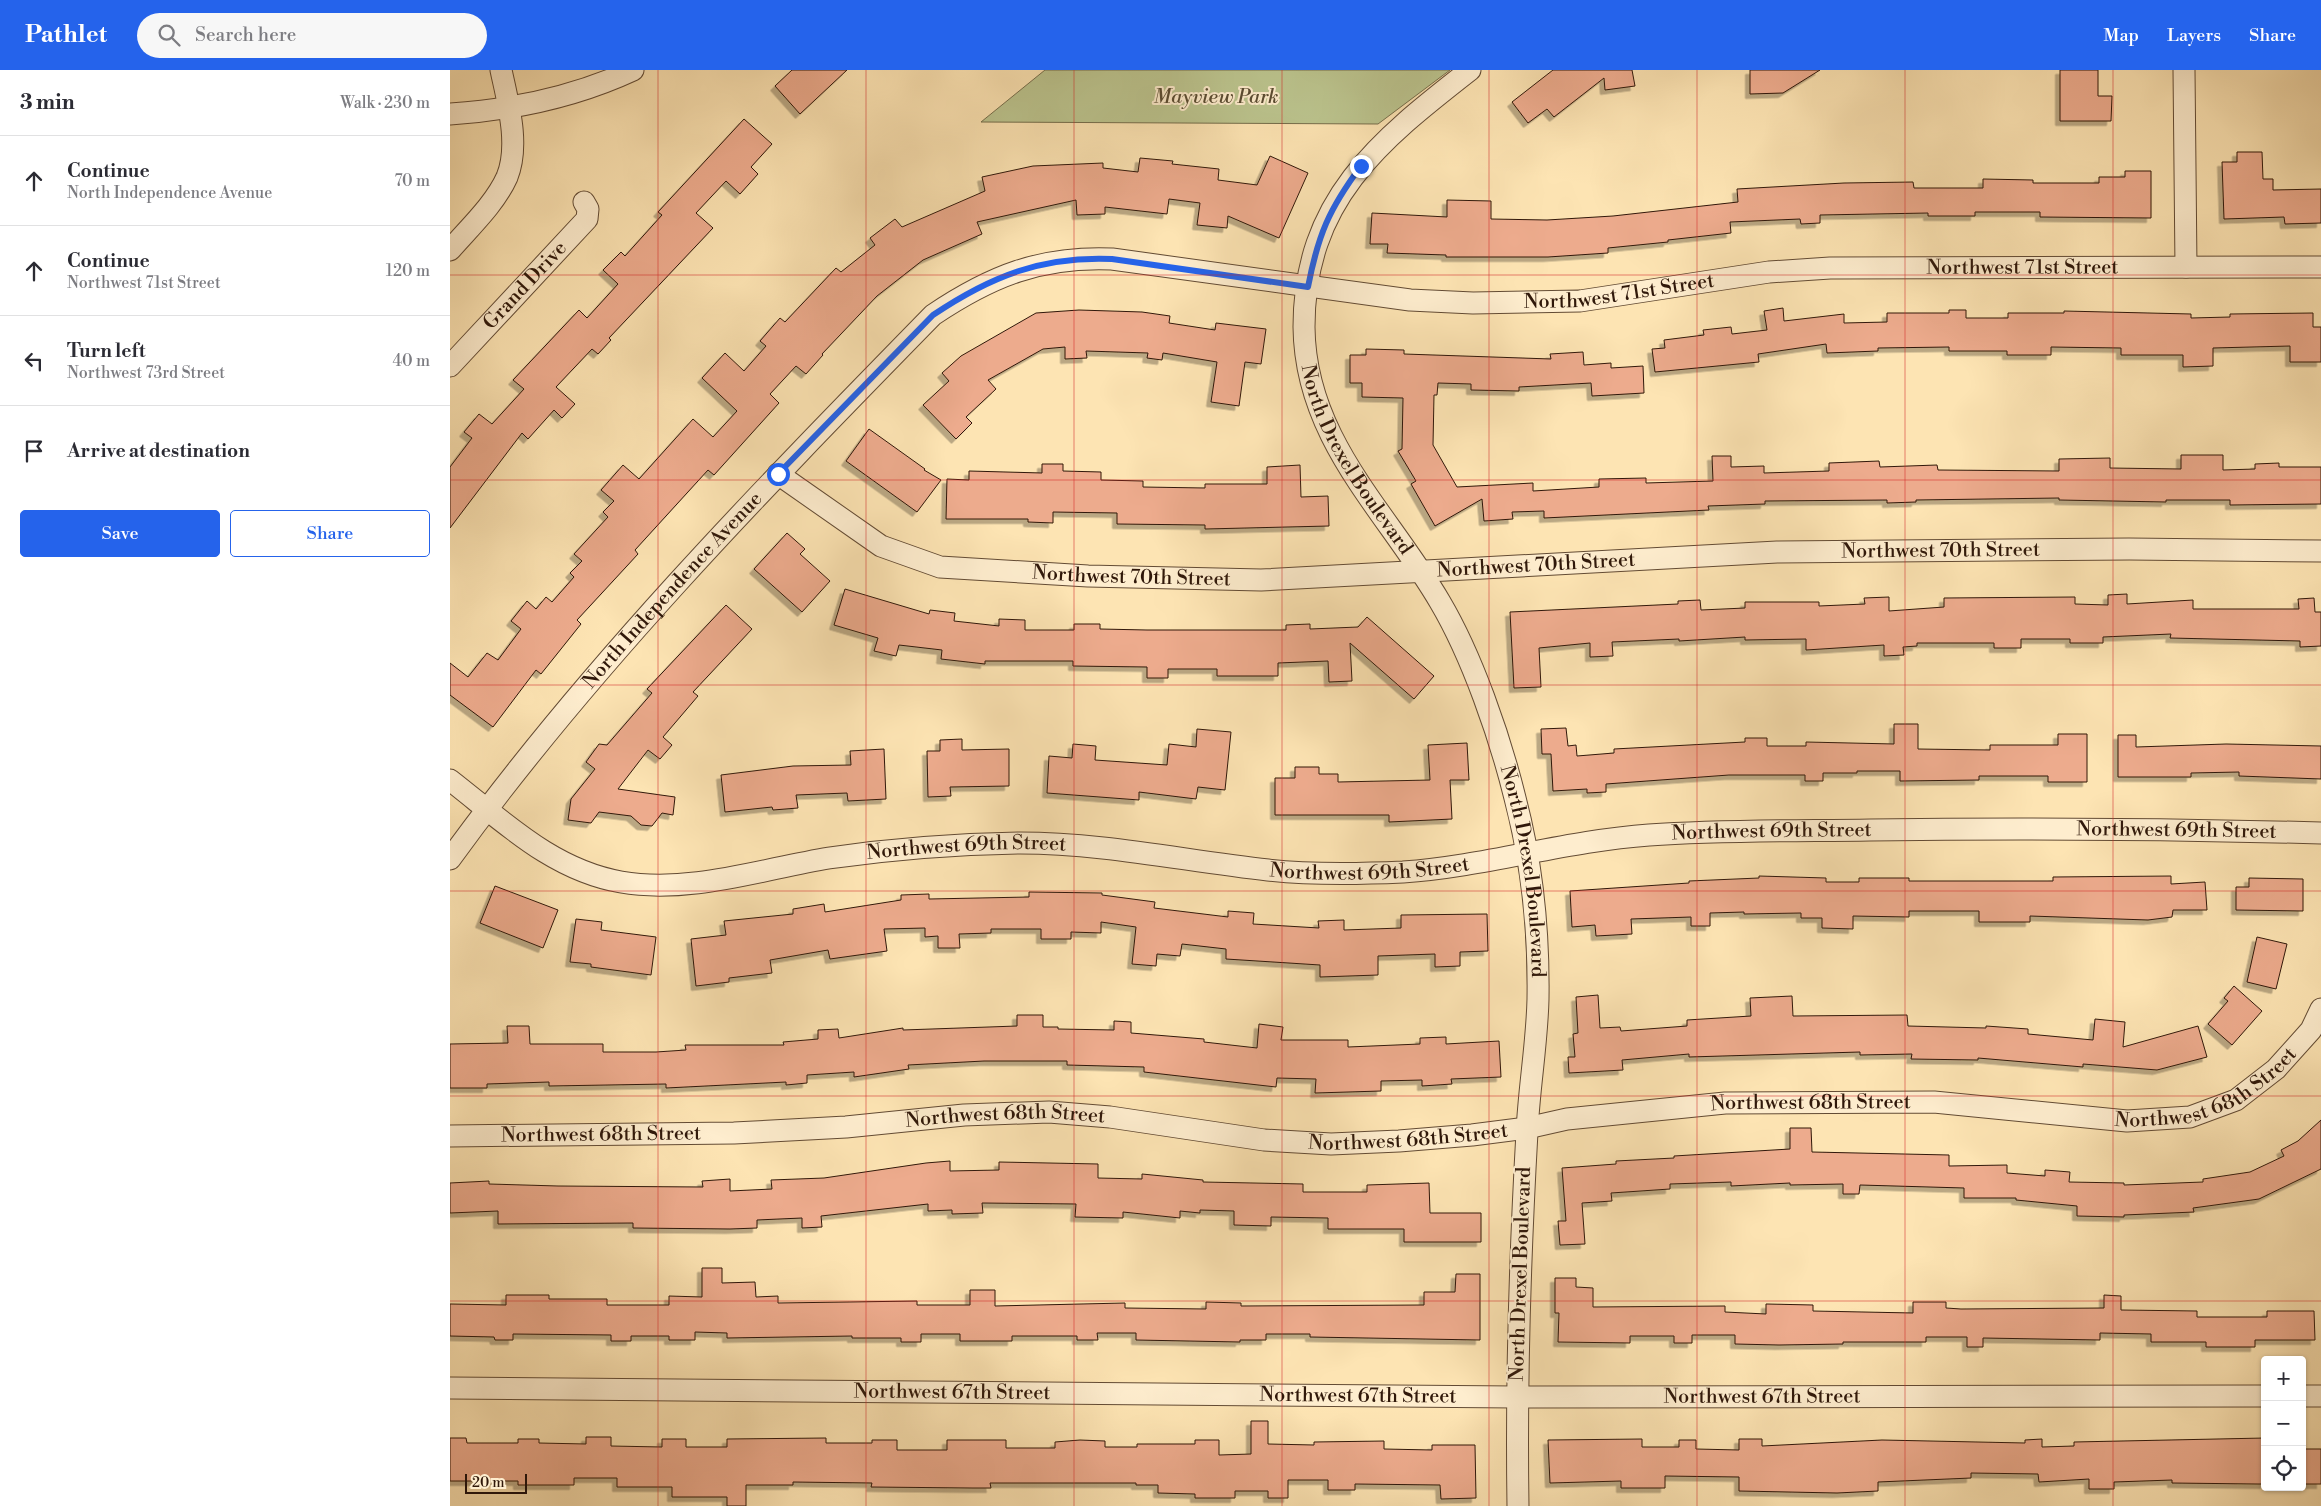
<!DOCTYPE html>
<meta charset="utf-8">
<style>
body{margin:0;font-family:"Libre Bodoni",serif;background:#f7f7f7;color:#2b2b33}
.controls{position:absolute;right:15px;bottom:15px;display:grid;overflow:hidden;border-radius:5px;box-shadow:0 1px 4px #0004}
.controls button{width:45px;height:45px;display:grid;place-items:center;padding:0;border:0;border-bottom:1px solid #e1e1e2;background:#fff;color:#2b2b33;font:25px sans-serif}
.scale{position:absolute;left:15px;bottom:12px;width:62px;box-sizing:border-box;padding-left:5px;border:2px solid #30180a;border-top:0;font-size:14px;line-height:18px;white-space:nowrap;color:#30180a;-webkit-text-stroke:4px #feedce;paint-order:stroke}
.stop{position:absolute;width:15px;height:15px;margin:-11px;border:4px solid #2563eb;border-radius:50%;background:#fff}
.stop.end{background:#2563eb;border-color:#fff;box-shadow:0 1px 5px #0008}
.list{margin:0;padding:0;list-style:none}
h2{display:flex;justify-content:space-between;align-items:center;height:65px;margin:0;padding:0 20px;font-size:21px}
h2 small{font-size:16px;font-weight:400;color:#7c7c81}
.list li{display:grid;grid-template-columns:32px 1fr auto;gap:15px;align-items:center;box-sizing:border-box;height:90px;padding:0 20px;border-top:1px solid #e1e1e2}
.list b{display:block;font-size:19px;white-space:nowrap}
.list p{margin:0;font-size:16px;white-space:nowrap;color:#7c7c81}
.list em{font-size:16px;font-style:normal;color:#7c7c81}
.actions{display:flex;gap:10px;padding:15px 20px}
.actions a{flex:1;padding:11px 0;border:1px solid #2563eb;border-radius:5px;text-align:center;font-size:18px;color:#2563eb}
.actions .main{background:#2563eb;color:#fff}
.icon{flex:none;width:28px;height:28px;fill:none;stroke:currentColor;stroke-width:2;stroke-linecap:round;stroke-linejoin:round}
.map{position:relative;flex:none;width:1871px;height:1436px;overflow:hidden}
header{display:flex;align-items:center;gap:30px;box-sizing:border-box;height:70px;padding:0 25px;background:#2563eb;color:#fff}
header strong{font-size:24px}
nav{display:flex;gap:28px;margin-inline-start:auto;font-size:18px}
.search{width:350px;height:45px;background:#f7f7f7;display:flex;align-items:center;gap:12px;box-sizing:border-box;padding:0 18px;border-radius:28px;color:#7c7c81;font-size:19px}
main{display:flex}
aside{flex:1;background:#fff}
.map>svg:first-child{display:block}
</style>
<header>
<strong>Pathlet</strong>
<div class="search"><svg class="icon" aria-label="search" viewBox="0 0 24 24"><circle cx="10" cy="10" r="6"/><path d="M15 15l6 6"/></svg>Search here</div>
<nav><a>Map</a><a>Layers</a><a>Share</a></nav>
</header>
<main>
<aside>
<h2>3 min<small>Walk · 230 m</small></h2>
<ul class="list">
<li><svg class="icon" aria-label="ahead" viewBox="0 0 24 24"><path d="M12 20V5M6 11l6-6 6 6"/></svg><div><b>Continue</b><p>North Independence Avenue</p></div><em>70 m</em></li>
<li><svg class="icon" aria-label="ahead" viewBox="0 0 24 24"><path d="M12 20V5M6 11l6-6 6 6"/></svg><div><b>Continue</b><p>Northwest 71st Street</p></div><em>120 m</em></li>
<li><svg class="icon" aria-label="left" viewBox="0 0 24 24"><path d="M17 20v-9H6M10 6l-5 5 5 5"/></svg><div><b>Turn left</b><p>Northwest 73rd Street</p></div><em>40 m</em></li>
<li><svg class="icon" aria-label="arrive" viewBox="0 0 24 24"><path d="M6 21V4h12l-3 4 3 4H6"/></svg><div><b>Arrive at destination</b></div></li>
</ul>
<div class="actions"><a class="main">Save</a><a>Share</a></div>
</aside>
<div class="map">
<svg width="1871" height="1436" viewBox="0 0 1871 1436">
<defs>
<filter id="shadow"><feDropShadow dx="-4.5" dy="4.5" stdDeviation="0" flood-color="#0004"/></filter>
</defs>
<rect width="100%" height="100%" fill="#fde4b3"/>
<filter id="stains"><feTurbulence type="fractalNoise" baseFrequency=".004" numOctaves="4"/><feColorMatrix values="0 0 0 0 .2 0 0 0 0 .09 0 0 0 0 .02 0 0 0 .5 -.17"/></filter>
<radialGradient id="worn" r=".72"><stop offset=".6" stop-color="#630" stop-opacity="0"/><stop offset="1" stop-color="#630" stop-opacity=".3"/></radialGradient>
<!-- green -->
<path fill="#bcc58f" stroke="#766e4c" d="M595,0H1000L928,54L531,52Z"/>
<!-- building -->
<g fill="#edab8d" stroke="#30180a" filter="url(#shadow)">
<path d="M342,0H397L350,44L325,16Z"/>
<path d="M1103,0H1182L1185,16L1155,20L1154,8L1104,47L1097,39L1078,53L1062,32Z"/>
<path d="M1300,0H1370L1333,23L1300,24Z"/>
<path d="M1610,0H1648V26H1662L1661,51H1610Z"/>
<path d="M294,49L322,74L301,97L308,104L290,124L276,111L246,143L263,158L159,268L161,270L148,284L142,279L106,317L125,334L112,348L104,340L78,369L72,363L0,458V397L22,368L14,362L29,344L42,354L74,319L63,310L129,240L137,248L168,214L153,200L171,182L175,186L212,145L208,142Z"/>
<path d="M1787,82H1812L1813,109H1823V120L1871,119V153L1835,154L1834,147L1774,149L1772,92H1787Z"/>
<path d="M820,86L858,103L829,168L778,146L777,158L747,155L750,133L719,129L717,144L655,137V144L627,145L626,130L527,152L532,164L473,190L427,226L372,284L373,285L356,304L346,296L320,324L329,333L264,405L258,400L185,480L188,484L127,550L131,554L91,604L86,600L43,657L0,625V593L18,607L37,583L48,590L71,559L61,551L77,531L86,539L96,527L102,532L124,507L120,503L132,491L124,484L158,447L153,442L164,431L151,420L173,395L189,409L243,349L263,367L287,341L252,308L275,283L294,301L316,276L310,271L330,248L335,252L386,198L391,202L425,175L420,168L445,149L452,157L535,121L532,107L583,96L653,93V98L688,102L690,88L723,91L722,94L769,99L768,110L807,115Z"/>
<path d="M1675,101H1701V148L1590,147V142H1525V146H1478V143L1370,145V153L1351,154L1350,149L1280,152L1281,163L1218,170V172L1158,178V183L1098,187H996V185L937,183L938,174H920L922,143L997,147V130L1041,131V149L1097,150L1163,146L1288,132L1287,119L1394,113L1463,112L1464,118H1533V109L1583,110V113H1649V107H1675Z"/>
<path d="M1333,238L1334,251L1394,244V253L1437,252V243H1499V240H1516V248H1558V243H1614V241L1741,244V248L1780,247V244L1863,243V257H1871V292H1840V276L1763,278V296L1733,297V285H1671V278L1601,277V285H1557V281H1499V277L1428,278V281L1377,283L1376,274L1308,284L1309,292L1205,302L1202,279L1215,278L1214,270L1254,265L1253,260L1281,257L1282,264L1317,260L1314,241Z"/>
<path d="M629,240L692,242L720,246L719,253L765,260L766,253L816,259L811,294L795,292L789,336L761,332L767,292L713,283L712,290L697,288L698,283L636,281L637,288L615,289V277L593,279L538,310L546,319L516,347L522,353L506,369L473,335L499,311L492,303L511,286L586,243Z"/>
<path d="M916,279L954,280V284L1101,289L1100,284L1133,282L1134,295L1161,293V298L1193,296L1194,323L1142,326L1141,313L1069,317V321L1021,320V314L988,313L987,325H984L983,375L1007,417L1083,413V421L1149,417V409L1196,408V413L1263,411L1262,386H1281V397L1314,396V403L1379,401V393L1429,391L1430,397L1487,395L1488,400L1609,401V389L1660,388V398L1731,399V385H1773V400L1805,399V394L1829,393V397H1871V434L1780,435V430H1716V432L1609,430V428L1466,430V432L1437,433V430L1315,431V434L1258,436L1259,440L1094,448V441L1062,442L1063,449L1034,451L1032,429L985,456L961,414L966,411L948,381L952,379L953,328L912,327V313H900V285H916Z"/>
<path d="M419,359L475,399L474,400L491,410L467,442L396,391Z"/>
<path d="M592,394H613V401L651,402V410L693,411V417L755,418V414H817V397L850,395L851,427L878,426L879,456L755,459V455L667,454V443L603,442V453L578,452V449H496L497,409L519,410V401L592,403Z"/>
<path d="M337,463L355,479L350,484L380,511L352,542L304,499Z"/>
<path d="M395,519L479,544L480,540L505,543L504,551L549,556V549L575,550V560H624V554H650V559L697,560H836V555L860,554V559L908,557L917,547L984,606L964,629L900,573L902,611L879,612L878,591L828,593V606H767V599H718V608H697V597L623,596V591H535V594L491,589L492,580L449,575L446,586L424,581L428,568L384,555Z"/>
<path d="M1677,524V534L1743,530V539H1849L1848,529L1864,528L1865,542H1871V576L1850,577V571L1720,568L1721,564L1653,567V573H1620V569H1571V578H1544V573H1467V576L1453,577L1454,585L1434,586V575L1356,580V569L1295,570V567L1229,571V569L1162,572L1163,586L1140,587V573L1089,578L1091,617L1064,618L1060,542L1228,534V531L1250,530L1251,540L1295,538V532H1369V536L1415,534L1414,528L1439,527V541L1494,537V528L1625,527V534L1658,535V525Z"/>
<path d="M276,535L302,559L243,622L248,626L213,667L222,675L210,689L198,680L168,719L225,727L223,745L212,743L202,756L191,755L181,746L149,742L141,753L118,750L121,729L145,699L136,692L149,674L157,675L202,623L197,619Z"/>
<path d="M1444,654H1468V679L1540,680V675H1608V664H1637V712H1598V706H1529V710L1450,711V701H1407V703H1373V711H1355V705H1279L1156,714V722L1137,723V719L1103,721L1101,684H1092L1091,659L1116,658L1118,676L1126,675L1127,686L1164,683V679L1295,672V668H1317V676H1356V672L1444,674Z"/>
<path d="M747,659L781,662L775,720L748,717L746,729L689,722V730L597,723L599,686L622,688L623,674L646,676L645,690L717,695L719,674L746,677Z"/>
<path d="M1668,665H1686V677L1776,674L1871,676V709L1789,706V702L1741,703V707H1668Z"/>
<path d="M512,669V680L559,679V716L500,717L501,726L478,727L477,681H490V670Z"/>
<path d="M1017,673L1019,710H1000L1002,749L939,752V745H825V708H845V697H869V704H888V712L980,710L978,675Z"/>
<path d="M434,679L436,729L398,731L397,723L346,725L348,738L323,740L322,737L275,742L271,705L343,696L401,695L400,681Z"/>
<path d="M1309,806L1376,808V812H1409V808H1459V811H1603V807L1721,806V814L1755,812L1757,840H1723L1722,847L1698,850L1580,846V852H1529V841H1459V847L1403,846V859L1372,858V848H1351V843L1294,844V842L1260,843V856H1241V847L1181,849L1182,864L1146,866L1145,855L1122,857L1120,821L1239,813V811L1309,808Z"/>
<path d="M1799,808L1853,809V841L1786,840V817H1799Z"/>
<path d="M45,816L108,840L93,878L30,853Z"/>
<path d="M579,822L652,823V825L705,832L704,838L778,847V841L804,843L803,854L869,858L868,851L894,850V860L951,858V845L1037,844L1038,881L1010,882V896L985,897V884L928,886V905L870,907V895L776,889V879L732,874L730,886L707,884L706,896L682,894L686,857L651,852V863L621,862V869H591V859H541V863L509,864L510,878H488V866L475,867V858L434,859L437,881L380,889L378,880L320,890L322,903L279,908V912L246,916L241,869L276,865L274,851L343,844V839L374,834L375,842L451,830V825L479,824V829L579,827Z"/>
<path d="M126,849L152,852L151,860L206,867L201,905L141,897V894L120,892Z"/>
<path d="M1807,867L1837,874L1826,919L1797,912Z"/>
<path d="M1784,916L1812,941L1782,975L1758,954L1778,931L1774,928Z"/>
<path d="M1148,925L1150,958L1170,957L1171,961L1237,956V950L1301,946L1300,928L1342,926L1343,946L1457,945L1458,956L1536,958V956L1578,959V964L1643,970L1645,949L1675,952L1673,977L1748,956L1757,987L1707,1000L1633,994V997L1528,988V990L1461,989L1462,984L1410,985V982L1239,987V984L1172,990L1173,1000L1119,1003L1118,987H1125L1123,964L1128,963L1126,927Z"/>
<path d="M567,945H593V957H608V959L664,960V951L681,952V963L754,969V972L807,978L809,954L833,957L831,970H898V977L970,974V968L996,967V974L1049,971L1051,1007L1001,1009L1002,1014L972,1016V1010L931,1011V1021L865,1023L866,1009L827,1008L826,1017L694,1002V997L617,995V991H534L458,995L459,999L404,1007V1002L357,1005V1013L336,1015V1012L216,1018V1014L99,1016V1012L37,1014V1018H0V974L58,973L57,956H79L80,974H153V982H206L236,980L235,975H334L333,972L368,969V960L388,959L389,968L453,958V960L567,956Z"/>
<path d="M1871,1050V1099L1809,1129L1743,1138L1744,1142L1674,1145V1147L1627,1146V1136L1566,1130V1128H1514V1118L1410,1115L1409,1124H1393V1114L1340,1115V1113L1281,1116V1112L1220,1114V1119L1161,1123L1162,1131L1132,1133L1135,1174L1110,1175L1108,1151H1116L1112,1098L1166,1094V1091L1224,1088V1086L1340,1079V1058H1361L1362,1082L1499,1085V1096L1557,1095V1103L1595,1106V1100L1620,1102L1619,1112L1674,1113V1115L1753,1112V1109L1800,1102L1834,1086L1831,1080L1848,1071Z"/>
<path d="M500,1091V1101L549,1100V1092L648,1094V1108L692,1109V1104L753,1110V1112L853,1114V1122H917V1115L979,1113L980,1143H1031V1172H954V1159H878V1148L821,1147V1156L784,1155V1141L750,1140V1143L730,1141V1148L673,1142V1148L625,1147L626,1134L532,1133L533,1143L502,1144V1140L478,1141V1134L371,1146L372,1157L352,1158V1148L307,1150V1158L280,1159L183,1158V1153L48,1154V1141L0,1143V1113L39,1111V1114L108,1116L253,1117L252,1111L280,1109V1121L322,1119L321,1110L374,1108L476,1093Z"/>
<path d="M252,1198H272V1213L305,1212L306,1227L328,1226V1233L467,1231V1235H520V1220H545V1236L675,1233V1238L756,1239V1232L791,1233V1236L974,1235V1222H1005L1006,1204H1030V1270L860,1267V1264H816V1270H790V1272L686,1270V1263H647L648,1270H627V1266H562V1271H510V1264H471V1272H451V1268H402V1266L277,1268V1263L245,1262V1270H219V1266H181V1271H161V1265L63,1264V1270H45L44,1267L0,1266V1234L56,1235V1225H99V1229H157V1235H219V1226L252,1227Z"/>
<path d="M1105,1208H1126V1217L1143,1218V1237L1275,1236V1242L1316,1244V1234L1363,1235V1241L1463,1243V1232H1496V1238L1511,1239L1654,1238V1225L1671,1226V1240L1747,1241V1247H1817V1241H1864L1865,1270H1805V1277H1756V1272H1701V1264L1650,1263V1270L1533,1268V1277H1517V1267H1476V1272H1393V1274L1329,1275L1285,1274V1265H1242V1273H1224V1266H1180V1273L1108,1272L1109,1243H1105Z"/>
<path d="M801,1351H818V1374L864,1375V1372L934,1371V1379L982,1380V1375H1025L1026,1428L991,1429L990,1415L905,1414V1420H878V1410H838V1428H818V1421H785V1428H745V1424L708,1423V1415H686V1413H540L541,1418H522L421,1417L422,1413L343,1412V1415H296V1436H277V1427H222V1417H167V1408H124V1415H68V1411H0V1368H16L17,1373H68V1369H89V1373L136,1374V1367H161V1376L212,1377V1369H236V1377H277V1369L376,1368V1373H422V1370H447V1380H497V1370H556V1378H605V1372L630,1370L655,1371V1377H687V1374H745V1370H769V1385L801,1384Z"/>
<path d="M1815,1368V1414H1808L1722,1413V1410L1664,1412V1419H1639V1409L1589,1412L1588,1404L1521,1403V1408L1428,1412V1421L1387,1423L1289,1421V1407L1215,1406V1418H1171V1411L1100,1413L1098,1370L1192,1369V1377H1229V1370H1246V1379L1289,1380V1369H1312V1376L1432,1370L1575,1373V1370L1592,1369V1377L1624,1376V1372Z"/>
<rect x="1852" y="1379" width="19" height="35"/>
</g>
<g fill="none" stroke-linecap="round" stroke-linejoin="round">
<defs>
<g id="minor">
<path id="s1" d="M1020,0C929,71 854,130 854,257C855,370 937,441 990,532C1022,586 1050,667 1065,728C1082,793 1089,863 1088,929C1087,974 1079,1017 1077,1062C1070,1186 1066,1311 1068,1436"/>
<path d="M1734,0L1736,197"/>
<path d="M0,44C62,40 127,26 183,0"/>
<path d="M0,180C19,158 45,134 57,107C70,75 58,33 51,0"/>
<path id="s2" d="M0,296L137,149L138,139L134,132"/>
<path id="s3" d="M328,404L431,476L490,497L638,506L811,510L1327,482L1679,479L1871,481"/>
<path id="s4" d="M0,710C53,751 102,800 171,812C239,824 312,799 379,788C442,779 507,774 570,773C654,773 735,791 818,800C862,805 908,804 953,802C1036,796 1116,771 1199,765C1273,760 1347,761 1420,760C1570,758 1721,759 1871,763"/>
<path id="s5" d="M0,789C142,593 314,418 483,245C541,206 591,186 662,189L960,230L1023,233L1130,231L1319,202L1380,198L1871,197"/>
<path id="s6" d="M0,1066L284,1063L396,1057L514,1045L599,1042L660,1047L814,1070L881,1074L949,1071L1022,1065L1077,1058L1117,1049L1275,1033L1484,1032L1677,1051L1740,1047L1786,1030L1826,999L1861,960L1871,939"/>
<path id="s7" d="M0,1318L1066,1327L1815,1326"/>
<path d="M1852,1326H1871"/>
</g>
</defs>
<!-- minor casing -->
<use href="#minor" stroke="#634b34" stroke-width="23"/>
<!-- minor -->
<use href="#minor" stroke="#feedce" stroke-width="21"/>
</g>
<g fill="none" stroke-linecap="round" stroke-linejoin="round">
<!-- route -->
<path stroke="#2563eb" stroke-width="6" d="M328,404L483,245C541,206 592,186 662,189L858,217C868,165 879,139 911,96"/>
</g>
<!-- grid -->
<path fill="none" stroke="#d62828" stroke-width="1" stroke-opacity="0.55" d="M208,0V1436M416,0V1436M624,0V1436M832,0V1436M1039,0V1436M1247,0V1436M1455,0V1436M1663,0V1436M0,205H1871M0,410H1871M0,615H1871M0,821H1871M0,1026H1871M0,1231H1871"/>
<g text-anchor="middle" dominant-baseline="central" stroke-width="4" stroke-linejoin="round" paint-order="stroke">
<!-- park labels -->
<g font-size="20" font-style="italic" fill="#5a4c32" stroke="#feedce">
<text x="766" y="27">Mayview Park</text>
</g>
<!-- street labels -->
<g font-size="20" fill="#30180a" stroke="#feedce">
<text stroke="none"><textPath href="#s5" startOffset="1835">Northwest 71st Street</textPath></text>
<text stroke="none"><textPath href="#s2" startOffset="110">Grand Drive</textPath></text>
<text stroke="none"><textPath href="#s5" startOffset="1430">Northwest 71st Street</textPath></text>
<text stroke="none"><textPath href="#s1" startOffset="465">North Drexel Boulevard</textPath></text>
<text stroke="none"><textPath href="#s3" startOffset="1190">Northwest 70th Street</textPath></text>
<text stroke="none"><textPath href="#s3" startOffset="785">Northwest 70th Street</textPath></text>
<text stroke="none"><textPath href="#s3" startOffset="380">Northwest 70th Street</textPath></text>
<text stroke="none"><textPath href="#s5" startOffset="349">North Independence Avenue</textPath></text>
<text stroke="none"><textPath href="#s4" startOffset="1765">Northwest 69th Street</textPath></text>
<text stroke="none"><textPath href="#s4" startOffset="1360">Northwest 69th Street</textPath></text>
<text stroke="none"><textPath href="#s4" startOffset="550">Northwest 69th Street</textPath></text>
<text stroke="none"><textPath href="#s4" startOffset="955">Northwest 69th Street</textPath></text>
<text stroke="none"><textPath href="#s1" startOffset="916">North Drexel Boulevard</textPath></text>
<text stroke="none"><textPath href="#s6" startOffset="1771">Northwest 68th Street</textPath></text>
<text stroke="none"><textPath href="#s6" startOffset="1366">Northwest 68th Street</textPath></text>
<text stroke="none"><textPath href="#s6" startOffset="556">Northwest 68th Street</textPath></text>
<text stroke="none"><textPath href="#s6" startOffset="151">Northwest 68th Street</textPath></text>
<text stroke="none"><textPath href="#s6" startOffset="961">Northwest 68th Street</textPath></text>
<text transform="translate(1071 1204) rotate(-88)">North Drexel Boulevard</text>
<text stroke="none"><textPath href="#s7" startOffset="502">Northwest 67th Street</textPath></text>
<text stroke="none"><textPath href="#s7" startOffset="908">Northwest 67th Street</textPath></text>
<text stroke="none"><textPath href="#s7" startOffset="1312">Northwest 67th Street</textPath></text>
</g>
</g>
<rect width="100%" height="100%" filter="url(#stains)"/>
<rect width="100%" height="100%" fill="url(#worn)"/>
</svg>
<div class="controls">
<button>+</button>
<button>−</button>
<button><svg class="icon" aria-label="locate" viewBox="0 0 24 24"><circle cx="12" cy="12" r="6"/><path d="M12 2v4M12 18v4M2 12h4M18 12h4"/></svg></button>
</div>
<div class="scale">20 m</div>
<div class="stop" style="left:328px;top:404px"></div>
<div class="stop end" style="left:911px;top:96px"></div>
</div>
</main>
